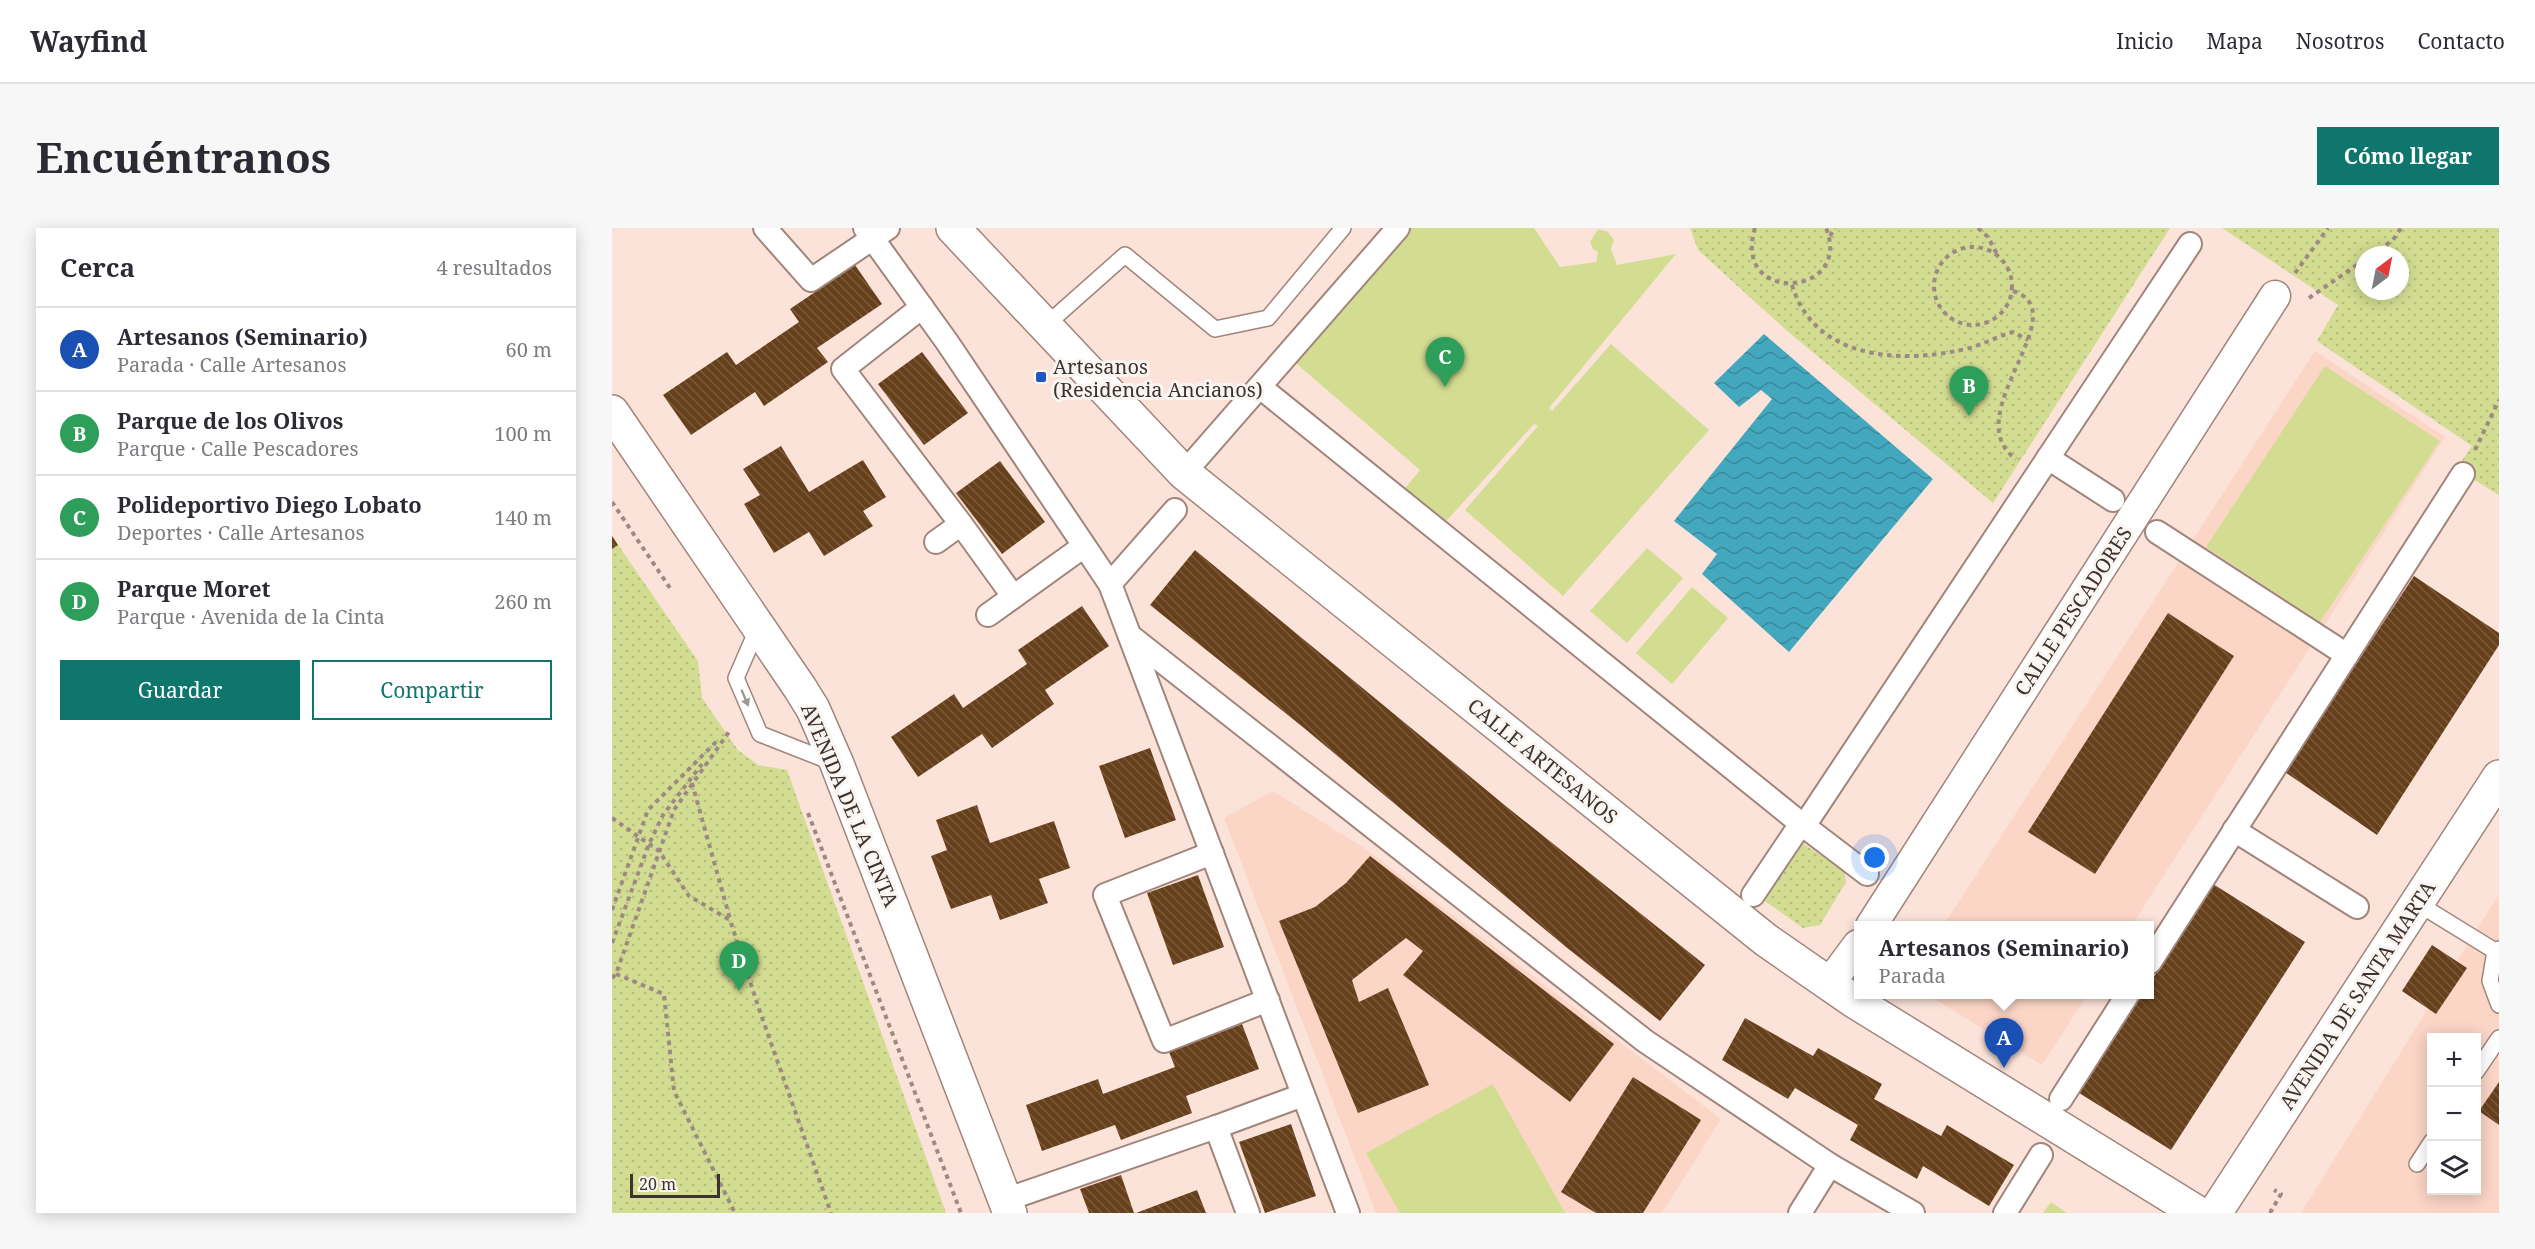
<!DOCTYPE html>
<html lang="es">
<meta charset="utf-8">
<style>
body{margin:0;font-family:"Noto Serif",serif;background:#f7f7f7;color:#2b2b33}
.controls{position:absolute;right:18px;bottom:18px;display:grid;overflow:hidden;border-radius:0px;box-shadow:0 3px 15px #0003}
.controls button{width:54px;height:54px;display:grid;place-items:center;padding:0;border:0;border-bottom:2px solid #e1e1e2;background:#fff;color:#2b2b33;font:30px sans-serif}
.compass{position:absolute;left:1743px;top:18px;width:54px;height:54px;border-radius:50%;background:#fff;box-shadow:0 3px 15px #0003;rotate:32deg}
.scale{position:absolute;left:18px;bottom:15px;width:90px;box-sizing:border-box;padding-left:6px;border:3px solid #3e322d;border-top:0;font-size:16px;line-height:21px;white-space:nowrap;color:#3e322d;-webkit-text-stroke:4px #fbf5f2;paint-order:stroke}
.you{position:absolute;left:1263px;top:630px;width:21px;height:21px;margin:-15px;border:4px solid #fff;border-radius:50%;background:#1a73e8;box-shadow:0 0 0 9px #1a73e833}
.badge{display:grid;place-items:center;width:39px;height:39px;border-radius:50%;background:#0f766e;color:#fff;font-size:20px;font-weight:700}
.pin{position:absolute;translate:-50% -50px;filter:drop-shadow(0 2px 3px #0008)}
.pin::after{content:'';position:absolute;top:32px;width:21px;height:18px;background:inherit;clip-path:polygon(0 0,100% 0,50% 100%)}
.popup{position:absolute;left:1242px;top:693px;width:300px;height:78px;box-sizing:border-box;display:grid;place-content:center;border-radius:0px;background:#fff;filter:drop-shadow(0 2px 4px #0005);font-size:20px;white-space:nowrap;color:#7c7c81}
.popup b{font-size:22px;color:#2b2b33}
.popup::after{content:'';position:absolute;left:50%;top:100%;margin-left:-12px;border:12px solid transparent;border-top-color:#fff}
.list{margin:0;padding:0;list-style:none}
h2{display:flex;justify-content:space-between;align-items:center;height:78px;margin:0;padding:0 24px;font-size:26px}
h2 small{font-size:20px;font-weight:400;color:#7c7c81}
.list li{display:grid;grid-template-columns:39px 1fr auto;gap:18px;align-items:center;box-sizing:border-box;height:84px;padding:0 24px;border-top:2px solid #e1e1e2}
.list b{display:block;font-size:22px;white-space:nowrap}
.list p{margin:0;font-size:20px;white-space:nowrap;color:#7c7c81}
.list em{font-size:20px;font-style:normal;color:#7c7c81}
.actions{display:flex;gap:12px;padding:18px 24px}
.actions a{flex:1;padding:14px 0;border:2px solid #0f766e;border-radius:0px;text-align:center;font-size:21px;color:#0f766e}
.actions .main{background:#0f766e;color:#fff}
.icon{flex:none;width:33px;height:33px;fill:none;stroke:currentColor;stroke-width:2;stroke-linecap:round;stroke-linejoin:round}
.map{position:relative;flex:none;width:1887px;height:985px;overflow:hidden;border-radius:0px}
header{display:flex;align-items:center;gap:36px;box-sizing:border-box;height:84px;padding:0 30px;background:#fff;border-bottom:2px solid #e1e1e2}
header strong{font-size:28px}
nav{display:flex;gap:33px;margin-inline-start:auto;font-size:21px}
.intro{display:flex;align-items:center;justify-content:space-between;box-sizing:border-box;height:144px;padding:0 36px}
h1{margin:0;font-size:42px}
.button{padding:15px 27px;border-radius:0px;background:#0f766e;color:#fff;font-size:21px;font-weight:700}
main{display:flex;gap:36px;padding:0 36px}
aside{flex:1;background:#fff;border-radius:0px;box-shadow:0 3px 15px #0003}
.map>svg:first-child{display:block}
</style>
<header>
<strong>Wayfind</strong>
<nav><a>Inicio</a><a>Mapa</a><a>Nosotros</a><a>Contacto</a></nav>
</header>
<div class="intro"><h1>Encuéntranos</h1><a class="button">Cómo llegar</a></div>
<main>
<aside>
<h2>Cerca<small>4 resultados</small></h2>
<ul class="list">
<li><span class="badge" style="background:#1a4fb4">A</span><div><b>Artesanos (Seminario)</b><p>Parada · Calle Artesanos</p></div><em>60 m</em></li>
<li><span class="badge" style="background:#2e9e5b">B</span><div><b>Parque de los Olivos</b><p>Parque · Calle Pescadores</p></div><em>100 m</em></li>
<li><span class="badge" style="background:#2e9e5b">C</span><div><b>Polideportivo Diego Lobato</b><p>Deportes · Calle Artesanos</p></div><em>140 m</em></li>
<li><span class="badge" style="background:#2e9e5b">D</span><div><b>Parque Moret</b><p>Parque · Avenida de la Cinta</p></div><em>260 m</em></li>
</ul>
<div class="actions"><a class="main">Guardar</a><a>Compartir</a></div>
</aside>
<div class="map">
<svg width="1887" height="985" viewBox="0 0 1887 985">
<defs>
<pattern id="park-dots" width="8" height="8" patternUnits="userSpaceOnUse" patternTransform="scale(1.5)"><rect width="8" height="8" fill="#d3dd92"/><path d="M2 2h.1M6 6h.1" fill="none" stroke="#b6be7e" stroke-width="1.8" stroke-linecap="round"/></pattern>
<pattern id="water-waves" width="16" height="10" patternUnits="userSpaceOnUse" patternTransform="scale(1.5)"><rect width="16" height="10" fill="#43a8be"/><path d="M0 5q4-4 8 0t8 0" fill="none" stroke="#39899b"/></pattern>
<pattern id="building-back-hatch" width="6" height="6" patternUnits="userSpaceOnUse" patternTransform="scale(1.5)"><rect width="6" height="6" fill="#66401b"/><path d="M-1 5l2 2M0 0l6 6M5-1l2 2" fill="none" stroke="#795a3c"/></pattern>
</defs>
<rect width="100%" height="100%" fill="#fce3da"/>
<!-- built -->
<g fill="#fbd5c6" fill-rule="evenodd">
<path d="M1703,123L1833,209L1520,697L1331,698Z"/>
<path d="M661,563L755,622L1109,891L1050,985H764L612,590Z"/>
<path d="M1887,666V985H1689ZM1820,810H1864V962H1820Z"/>
<path d="M1316,767H1475L1430,837Z"/>
</g>
<!-- park -->
<g fill="url(#park-dots)" fill-rule="evenodd">
<path d="M1078,0H1558L1381,275L1173,101L1086,22Z"/>
<path d="M1610,0H1887V267L1844,241L1860,218L1705,113L1726,77ZM1752,27H1788V63H1752Z"/>
<path d="M0,308L86,433L90,470L126,522L146,537L175,542L334,985H0Z"/>
<path d="M1189,614L1232,643L1234,654L1208,697L1191,700L1153,673L1151,656Z"/>
</g>
<!-- pitch -->
<g fill="#d3dd92">
<path d="M792,0H922L948,39L984,34L986,24L981,21L978,14L986,1L996,4L1002,12L999,21L1005,37L1064,26L937,180L940,183L999,116L1097,202L951,368L853,282L926,198L922,196L828,300L786,269L808,242L679,131Z"/>
<path d="M1713,138L1828,213L1708,394L1594,319Z"/>
<path d="M1035,320L1071,350L1015,415L978,383Z"/>
<path d="M1080,359L1116,390L1060,456L1024,425Z"/>
<path d="M881,856L953,985H788L754,925Z"/>
<path d="M1439,974L1455,985H1431Z"/>
</g>
<!-- water -->
<path fill="url(#water-waves)" d="M1152,106L1321,251L1177,424L1090,346L1105,326L1062,293L1160,171L1149,162L1127,179L1102,155Z"/>
<!-- building -->
<g fill="url(#building-back-hatch)">
<path d="M243,37L270,76L205,120L216,134L152,178L143,164L79,207L51,167L115,124L124,137L187,94L178,81Z"/>
<path d="M310,124L356,185L312,217L266,156Z"/>
<path d="M169,218L197,264L251,232L274,269L251,283L261,298L212,328L197,304L162,325L132,276L148,267L131,241Z"/>
<path d="M388,233L433,294L390,326L344,265Z"/>
<path d="M0,308L6,317L0,321Z"/>
<path d="M583,322L895,579L1093,737L1048,793L954,719L692,500L538,377Z"/>
<path d="M1802,348L1887,405V417L1765,607L1673,544Z"/>
<path d="M470,378L497,418L433,462L442,476L380,520L370,506L306,549L279,509L342,466L351,480L415,436L406,422Z"/>
<path d="M1556,385L1622,428L1483,646L1416,604Z"/>
<path d="M538,520L564,592L513,610L487,538Z"/>
<path d="M365,577L378,615L442,593L458,640L427,651L436,675L388,692L379,667L339,681L319,628L335,622L324,592Z"/>
<path d="M758,628L1002,816L958,874L791,747L811,723L794,710L740,752L747,774L776,760L817,857L746,885L667,693L703,679L734,655Z"/>
<path d="M586,647L612,719L561,737L535,665Z"/>
<path d="M1601,656L1693,714L1559,922L1467,865L1530,766H1538V755Z"/>
<path d="M1820,717L1855,740L1824,786L1790,763Z"/>
<path d="M1133,790L1201,828L1206,820L1270,856L1262,871L1329,908L1335,897L1402,937L1377,978L1311,938L1305,951L1238,912L1246,897L1183,860L1176,871L1110,832Z"/>
<path d="M630,796L647,841L574,868L580,885L509,912L503,897L430,923L414,877L486,851L491,866L563,839L557,824Z"/>
<path d="M1021,849L1089,892L1031,985H984L949,964Z"/>
<path d="M1887,854V897L1867,883Z"/>
<path d="M679,896L704,968L653,985L627,914Z"/>
<path d="M509,947L522,985H477L468,961Z"/>
<path d="M585,962L594,985H524Z"/>
</g>
<g fill="none" stroke-linecap="round" stroke-linejoin="round">
<defs>
<g id="service">
<path d="M433,98L513,27L603,101L656,90L731,0"/>
<path d="M147,397L124,450L148,506L222,535"/>
<path d="M1805,675L1883,723L1887,721"/>
<path d="M1883,723L1878,753L1887,777"/>
<path d="M1864,844L1887,810"/>
<path d="M1805,936L1820,913"/>
</g>
<g id="pedestrian">
<path d="M153,0L199,52L276,0"/>
<path d="M253,0L335,114L498,356L736,985"/>
<path d="M310,79L231,141L349,296"/>
<path d="M648,159L1192,598L1255,646"/>
<path d="M1436,230L1501,272"/>
<path d="M572,245L786,0"/>
<path d="M1545,304L1735,427"/>
<path d="M324,314L349,296L401,368"/>
<path d="M498,356L563,282"/>
<path d="M376,387L472,318"/>
<path d="M518,408L1033,813L1218,937L1301,985"/>
<path d="M1622,602L1745,679"/>
<path d="M600,625L493,667L552,813L656,772"/>
<path d="M1141,667L1186,600L1192,598L1578,16"/>
<path d="M1538,734L1851,246"/>
<path d="M1449,871L1516,766"/>
<path d="M393,972L604,899"/>
<path d="M636,985L604,899L691,867"/>
<path d="M1188,985L1218,937"/>
<path d="M1393,985L1429,927"/>
</g>
<g id="minor">
<path d="M1259,698L1663,68"/>
<path d="M1217,756L1246,717"/>
</g>
<g id="tertiary">
<path d="M341,0L572,245L1154,712L1242,773L1586,985"/>
<path d="M0,184L188,460L201,481L225,536L398,985"/>
</g>
<path id="secondary" d="M1603,985L1887,549"/>
</defs>
<!-- service casing -->
<use href="#service" stroke="#a1857b" stroke-width="18"/>
<!-- pedestrian casing -->
<use href="#pedestrian" stroke="#a1857b" stroke-width="26"/>
<!-- minor casing -->
<use href="#minor" stroke="#a1857b" stroke-width="33"/>
<!-- tertiary casing -->
<use href="#tertiary" stroke="#a1857b" stroke-width="36"/>
<!-- secondary casing -->
<use href="#secondary" stroke="#a1857b" stroke-width="36"/>
<!-- path -->
<g stroke="#9d8a83" stroke-width="4" stroke-dasharray="4.5 4.5" stroke-linecap="butt">
<path d="M1143,0C1119,78 1242,69 1214,0"/>
<path d="M1366,0L1376,9L1385,26"/>
<path d="M1218,8L1223,0"/>
<circle cx="1361" cy="58" r="39"/>
<path d="M1759,27L1781,12L1789,0"/>
<path d="M1683,45L1716,0"/>
<path d="M1180,57C1202,130 1284,136 1349,122C1367,119 1383,109 1401,104L1416,112"/>
<path d="M1401,63C1467,84 1343,188 1404,231"/>
<path d="M1697,70L1752,32"/>
<path d="M1863,222L1887,172"/>
<path d="M0,274L58,360"/>
<path d="M80,555L118,691"/>
<path d="M196,585L349,985"/>
<path d="M0,590L47,623L77,668L118,692L147,781L219,985"/>
<path d="M0,682L36,582L107,511"/>
<path d="M0,715L37,616L51,587L90,536"/>
<path d="M4,746L52,766L62,863L123,985"/>
<path d="M0,750L4,746L62,582L119,501"/>
<path d="M1658,985L1669,966L1662,962"/>
</g>
<!-- service -->
<use href="#service" stroke="#fff" stroke-width="15"/>
<!-- pedestrian -->
<use href="#pedestrian" stroke="#fff" stroke-width="22"/>
<!-- minor -->
<use href="#minor" stroke="#fff" stroke-width="30"/>
<!-- tertiary -->
<use href="#tertiary" stroke="#fff" stroke-width="33"/>
<!-- secondary -->
<use href="#secondary" stroke="#fff" stroke-width="33"/>
</g>
<!-- one-way arrows -->
<defs><path id="oneway-solid" d="M-6-.8H1V-3.2L6.5 0L1 3.2V.8H-6Z" transform="scale(1.5)"/></defs>
<use fill="#9e9896" href="#oneway-solid" transform="translate(133 470) rotate(67)"/>
<!-- markers -->
<rect fill="#1b56c2" stroke="#fbf5f2" stroke-width="2" x="423" y="143" width="12" height="12" rx="3"/>
<g text-anchor="middle" dominant-baseline="central" stroke-width="6" stroke-linejoin="round" paint-order="stroke">
<!-- poi labels -->
<g font-size="20" fill="#3e322d" stroke="#fbf5f2" text-anchor="start">
<text x="441" y="138">Artesanos<tspan x="441" dy="23">(Residencia Ancianos)</tspan></text>
</g>
<!-- street labels -->
<g font-size="20" fill="#3e322d" stroke="#fbf5f2">
<text transform="translate(1461 383) rotate(-57)">CALLE PESCADORES</text>
<text transform="translate(931 533) rotate(39)">CALLE ARTESANOS</text>
<text transform="translate(238 577) rotate(67)">AVENIDA DE LA CINTA</text>
<text transform="translate(1745 767) rotate(-57)">AVENIDA DE SANTA MARTA</text>
</g>
</g>
</svg>
<div class="controls">
<button>+</button>
<button>−</button>
<button><svg class="icon" aria-label="layers" viewBox="0 0 24 24"><path d="M12 4l9 5-9 5-9-5zM3 14l9 5 9-5"/></svg></button>
</div>
<svg class="compass" viewBox="-18 -18 36 36"><path d="M0-13l5 13h-10z" fill="#e53935"/><path d="M0 13l5-13h-10z" fill="#7c7c81"/></svg>
<div class="scale">20 m</div>
<div class="you"></div>
<div class="pin badge" style="left:1392px;top:840px;background:#1a4fb4">A</div>
<div class="popup"><b>Artesanos (Seminario)</b>Parada</div>
<div class="pin badge" style="left:1357px;top:188px;background:#2e9e5b">B</div>
<div class="pin badge" style="left:833px;top:159px;background:#2e9e5b">C</div>
<div class="pin badge" style="left:127px;top:763px;background:#2e9e5b">D</div>
</div>
</main>
